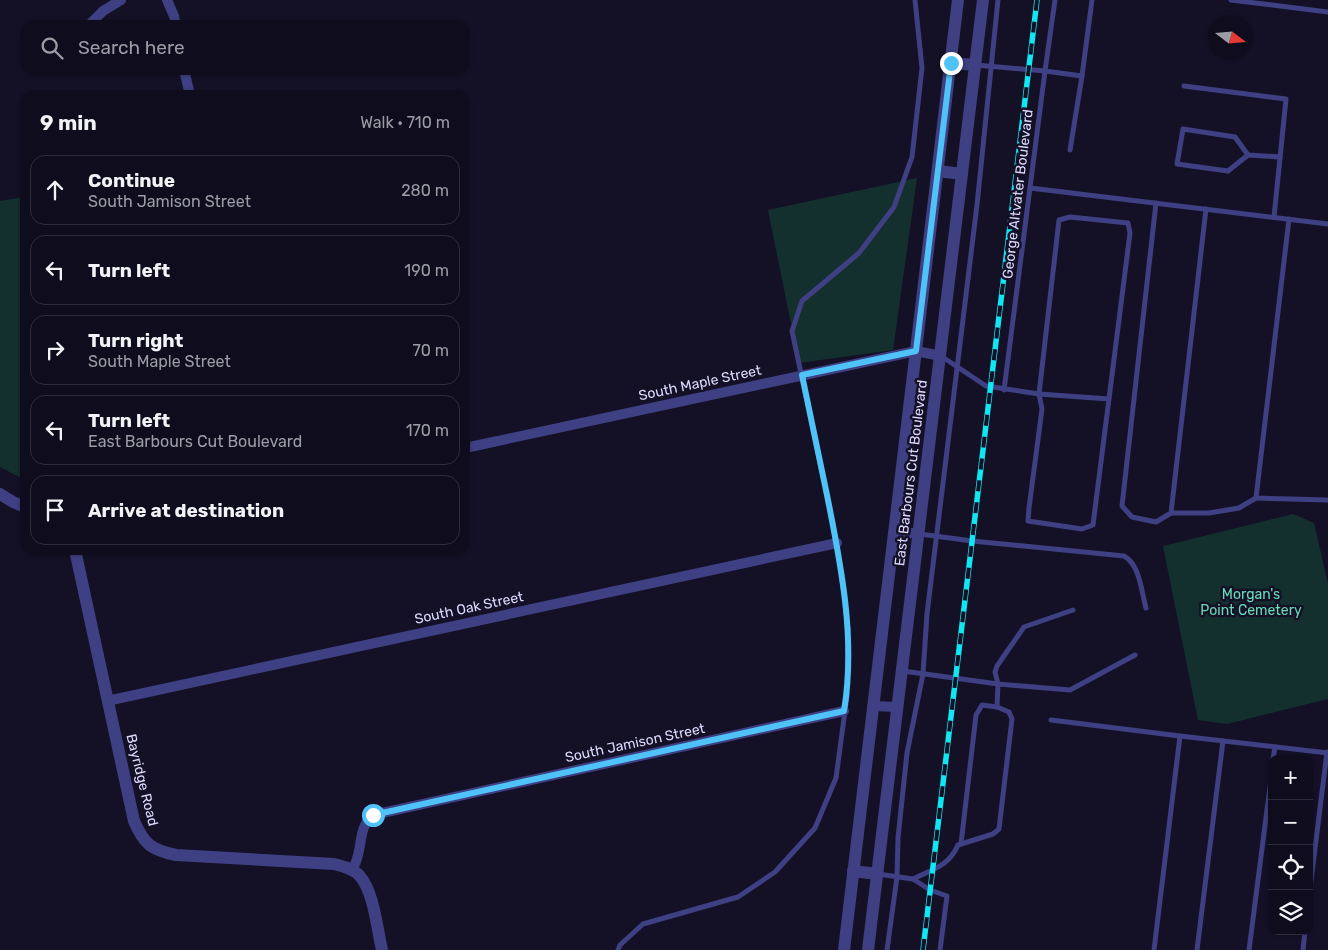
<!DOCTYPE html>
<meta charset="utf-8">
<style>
body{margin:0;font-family:Rubik,sans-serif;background:#181626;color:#f1f3f6}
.controls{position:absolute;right:15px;bottom:15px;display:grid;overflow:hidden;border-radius:10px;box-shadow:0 1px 4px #0004}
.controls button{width:45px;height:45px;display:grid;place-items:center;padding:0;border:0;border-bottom:1px solid #2f2d3b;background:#0f0d1d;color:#f1f3f6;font:25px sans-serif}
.compass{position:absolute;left:1208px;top:15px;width:45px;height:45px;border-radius:50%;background:#0f0d1d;box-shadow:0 1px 4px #0004;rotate:106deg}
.stop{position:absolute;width:15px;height:15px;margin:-11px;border:4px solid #4fc3f7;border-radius:50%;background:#fff}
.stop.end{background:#4fc3f7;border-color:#fff;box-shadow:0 1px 5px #0008}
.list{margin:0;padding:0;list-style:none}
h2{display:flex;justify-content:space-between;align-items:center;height:65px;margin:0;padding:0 20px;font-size:21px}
h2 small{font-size:16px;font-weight:400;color:#9b9ca4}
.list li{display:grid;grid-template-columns:32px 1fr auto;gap:15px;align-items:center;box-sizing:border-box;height:70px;margin:0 10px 10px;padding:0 10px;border:1px solid #2f2d3b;border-radius:15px}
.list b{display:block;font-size:19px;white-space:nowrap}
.list p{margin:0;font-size:16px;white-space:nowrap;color:#9b9ca4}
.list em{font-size:16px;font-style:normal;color:#9b9ca4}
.icon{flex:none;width:28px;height:28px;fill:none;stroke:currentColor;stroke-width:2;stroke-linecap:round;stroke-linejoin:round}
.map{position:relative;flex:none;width:1328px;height:950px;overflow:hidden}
.search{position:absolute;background:#0f0d1d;box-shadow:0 1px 4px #0004;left:20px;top:20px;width:450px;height:55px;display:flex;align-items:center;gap:12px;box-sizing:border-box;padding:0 18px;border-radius:15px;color:#9b9ca4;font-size:19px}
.panel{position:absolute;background:#0f0d1d;box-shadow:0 1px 4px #0004;left:20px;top:90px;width:450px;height:465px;border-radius:15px}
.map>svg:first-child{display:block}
</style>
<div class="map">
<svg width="1328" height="950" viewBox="0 0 1328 950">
<rect width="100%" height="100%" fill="#141127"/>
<!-- green -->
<g fill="#14302e">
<path d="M917,178L893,350L799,363L768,210Z"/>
<path d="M25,197V480L0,467V201Z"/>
<path d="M1293,514L1314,523L1328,584V699L1227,724L1198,720L1163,546Z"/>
</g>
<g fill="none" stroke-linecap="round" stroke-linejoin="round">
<!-- service -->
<g stroke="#3f4083" stroke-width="5">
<path d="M1231,0L1328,12"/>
<path d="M976,65L1045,71L1082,76L1092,0"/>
<path d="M1184,86L1286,99L1274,217"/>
<path d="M1070,150L1082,76"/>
<path d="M1248,155L1228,171L1177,164L1183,129L1235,137L1248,155L1280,157"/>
<path d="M1030,188L1328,224"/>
<path d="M1156,203L1122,506L1132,517L1156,522L1171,513L1206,209"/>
<path d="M941,356L986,386L1039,394L1059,220L1070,217L1128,223L1130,233L1093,525L1082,529L1028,521L1029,508L1042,409L1039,394L1109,399"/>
<path d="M1004,390L1045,71L1055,0"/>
<path d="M1256,498L1328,500"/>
<path d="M1171,513H1209L1239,508L1256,498L1289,219"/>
<path d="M920,534L972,541L1124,556C1140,565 1141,590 1146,608"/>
<path d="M903,671L998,684L1070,690L1135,655"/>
<path d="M1051,720L1180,736L1154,950"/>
<path d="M1180,736L1328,753"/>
<path d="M1273,759L1275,747"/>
<path d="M961,844L976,715L982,705L997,707"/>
<path d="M878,874L913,879L930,890L947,896L940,950"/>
<path d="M913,879C933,869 949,866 958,845L993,834L999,829L1012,719L1009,712L997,707L998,684L995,672L997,666L1024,627L1073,610"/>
<path d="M1309,897L1327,752"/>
<path d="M618,950L620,945L643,924L738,897L775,872L815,828L836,778L847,696L848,628L837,543L792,331L802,301L859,253L894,207L912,157L922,68L915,0"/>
<path d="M887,950L897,877L898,838L907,753L923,674L927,614L977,205L998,0"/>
<path d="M1197,950L1223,741"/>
<path d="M1249,950L1272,771"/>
<path d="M1303,950L1305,931"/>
</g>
<!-- minor -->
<g stroke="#3f4083" stroke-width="10">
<path d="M167,0L174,16L176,25"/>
<path d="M89,25L103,11L121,0"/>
<path d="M184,70L190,95"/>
<path d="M465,448L916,351L941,356"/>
<path d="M895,531L919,534"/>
<path d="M107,701L837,543"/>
<path d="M873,706L897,707"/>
<path d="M352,870C355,865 357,860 358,855C362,840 360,826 373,815L844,711"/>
</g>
<!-- tertiary -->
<g stroke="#3f4083" stroke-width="12">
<path d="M951,63L975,65"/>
<path d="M938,171L962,174"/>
<path d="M0,494L13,502L25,507"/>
<path d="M75,550L134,821C144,844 151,850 176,855L334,864C342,866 352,868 359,875C374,891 377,929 382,950"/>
<path d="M853,871L877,874"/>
<path d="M844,950L958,0"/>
<path d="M868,950L983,0"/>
</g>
<defs>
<path id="rail" d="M923,950L1037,0"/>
</defs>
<!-- rail casing -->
<use href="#rail" stroke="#10e7f2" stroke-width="5.5"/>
<!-- rail -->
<use href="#rail" stroke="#141127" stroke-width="4" stroke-dasharray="11" stroke-linecap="butt"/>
</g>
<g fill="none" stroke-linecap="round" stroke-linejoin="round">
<!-- route -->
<path stroke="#4fc3f7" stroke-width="6" d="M373,815L844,711C856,639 841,565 827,495C819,455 810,415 802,375L916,351L951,63"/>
</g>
<g text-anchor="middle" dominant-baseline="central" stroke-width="5" stroke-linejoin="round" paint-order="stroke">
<!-- street labels -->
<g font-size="14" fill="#dbd9fd" stroke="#141127">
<text transform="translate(1018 194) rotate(-83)">George Altvater Boulevard</text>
<text transform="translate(700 383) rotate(-12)">South Maple Street</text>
<text transform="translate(911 473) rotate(-83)">East Barbours Cut Boulevard</text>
<text transform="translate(469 608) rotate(-12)">South Oak Street</text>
<text transform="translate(635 743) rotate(-12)">South Jamison Street</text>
<text transform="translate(142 780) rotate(76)">Bayridge Road</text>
</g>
<!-- park labels -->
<g font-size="14" fill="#68dab7" stroke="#141127">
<text x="1251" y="594">Morgan's<tspan x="1251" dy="16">Point Cemetery</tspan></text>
</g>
</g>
</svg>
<div class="controls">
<button>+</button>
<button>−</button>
<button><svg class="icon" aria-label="locate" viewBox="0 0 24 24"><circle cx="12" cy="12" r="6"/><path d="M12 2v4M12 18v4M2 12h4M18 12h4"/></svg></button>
<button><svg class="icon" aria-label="layers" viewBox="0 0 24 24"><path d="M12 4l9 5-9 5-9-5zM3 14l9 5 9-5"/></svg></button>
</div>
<svg class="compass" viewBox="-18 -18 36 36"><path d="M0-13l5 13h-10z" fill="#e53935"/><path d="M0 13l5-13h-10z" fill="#9b9ca4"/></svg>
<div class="stop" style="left:373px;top:815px"></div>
<div class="stop end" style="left:951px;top:63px"></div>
<div class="search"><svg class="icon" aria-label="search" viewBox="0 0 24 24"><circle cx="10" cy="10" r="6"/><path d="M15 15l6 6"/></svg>Search here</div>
<section class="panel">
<h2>9 min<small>Walk · 710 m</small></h2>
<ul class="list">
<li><svg class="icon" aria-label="ahead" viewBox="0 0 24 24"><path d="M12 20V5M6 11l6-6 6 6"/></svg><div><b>Continue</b><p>South Jamison Street</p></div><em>280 m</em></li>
<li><svg class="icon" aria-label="left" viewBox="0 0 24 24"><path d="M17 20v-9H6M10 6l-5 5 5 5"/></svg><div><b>Turn left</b></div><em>190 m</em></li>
<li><svg class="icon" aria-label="right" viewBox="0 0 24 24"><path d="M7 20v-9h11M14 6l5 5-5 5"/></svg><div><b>Turn right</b><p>South Maple Street</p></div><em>70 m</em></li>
<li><svg class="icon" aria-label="left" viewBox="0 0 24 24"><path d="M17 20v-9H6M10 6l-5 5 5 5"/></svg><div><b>Turn left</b><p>East Barbours Cut Boulevard</p></div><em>170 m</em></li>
<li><svg class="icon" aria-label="arrive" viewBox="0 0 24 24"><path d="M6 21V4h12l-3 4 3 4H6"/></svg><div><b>Arrive at destination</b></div></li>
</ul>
</section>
</div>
